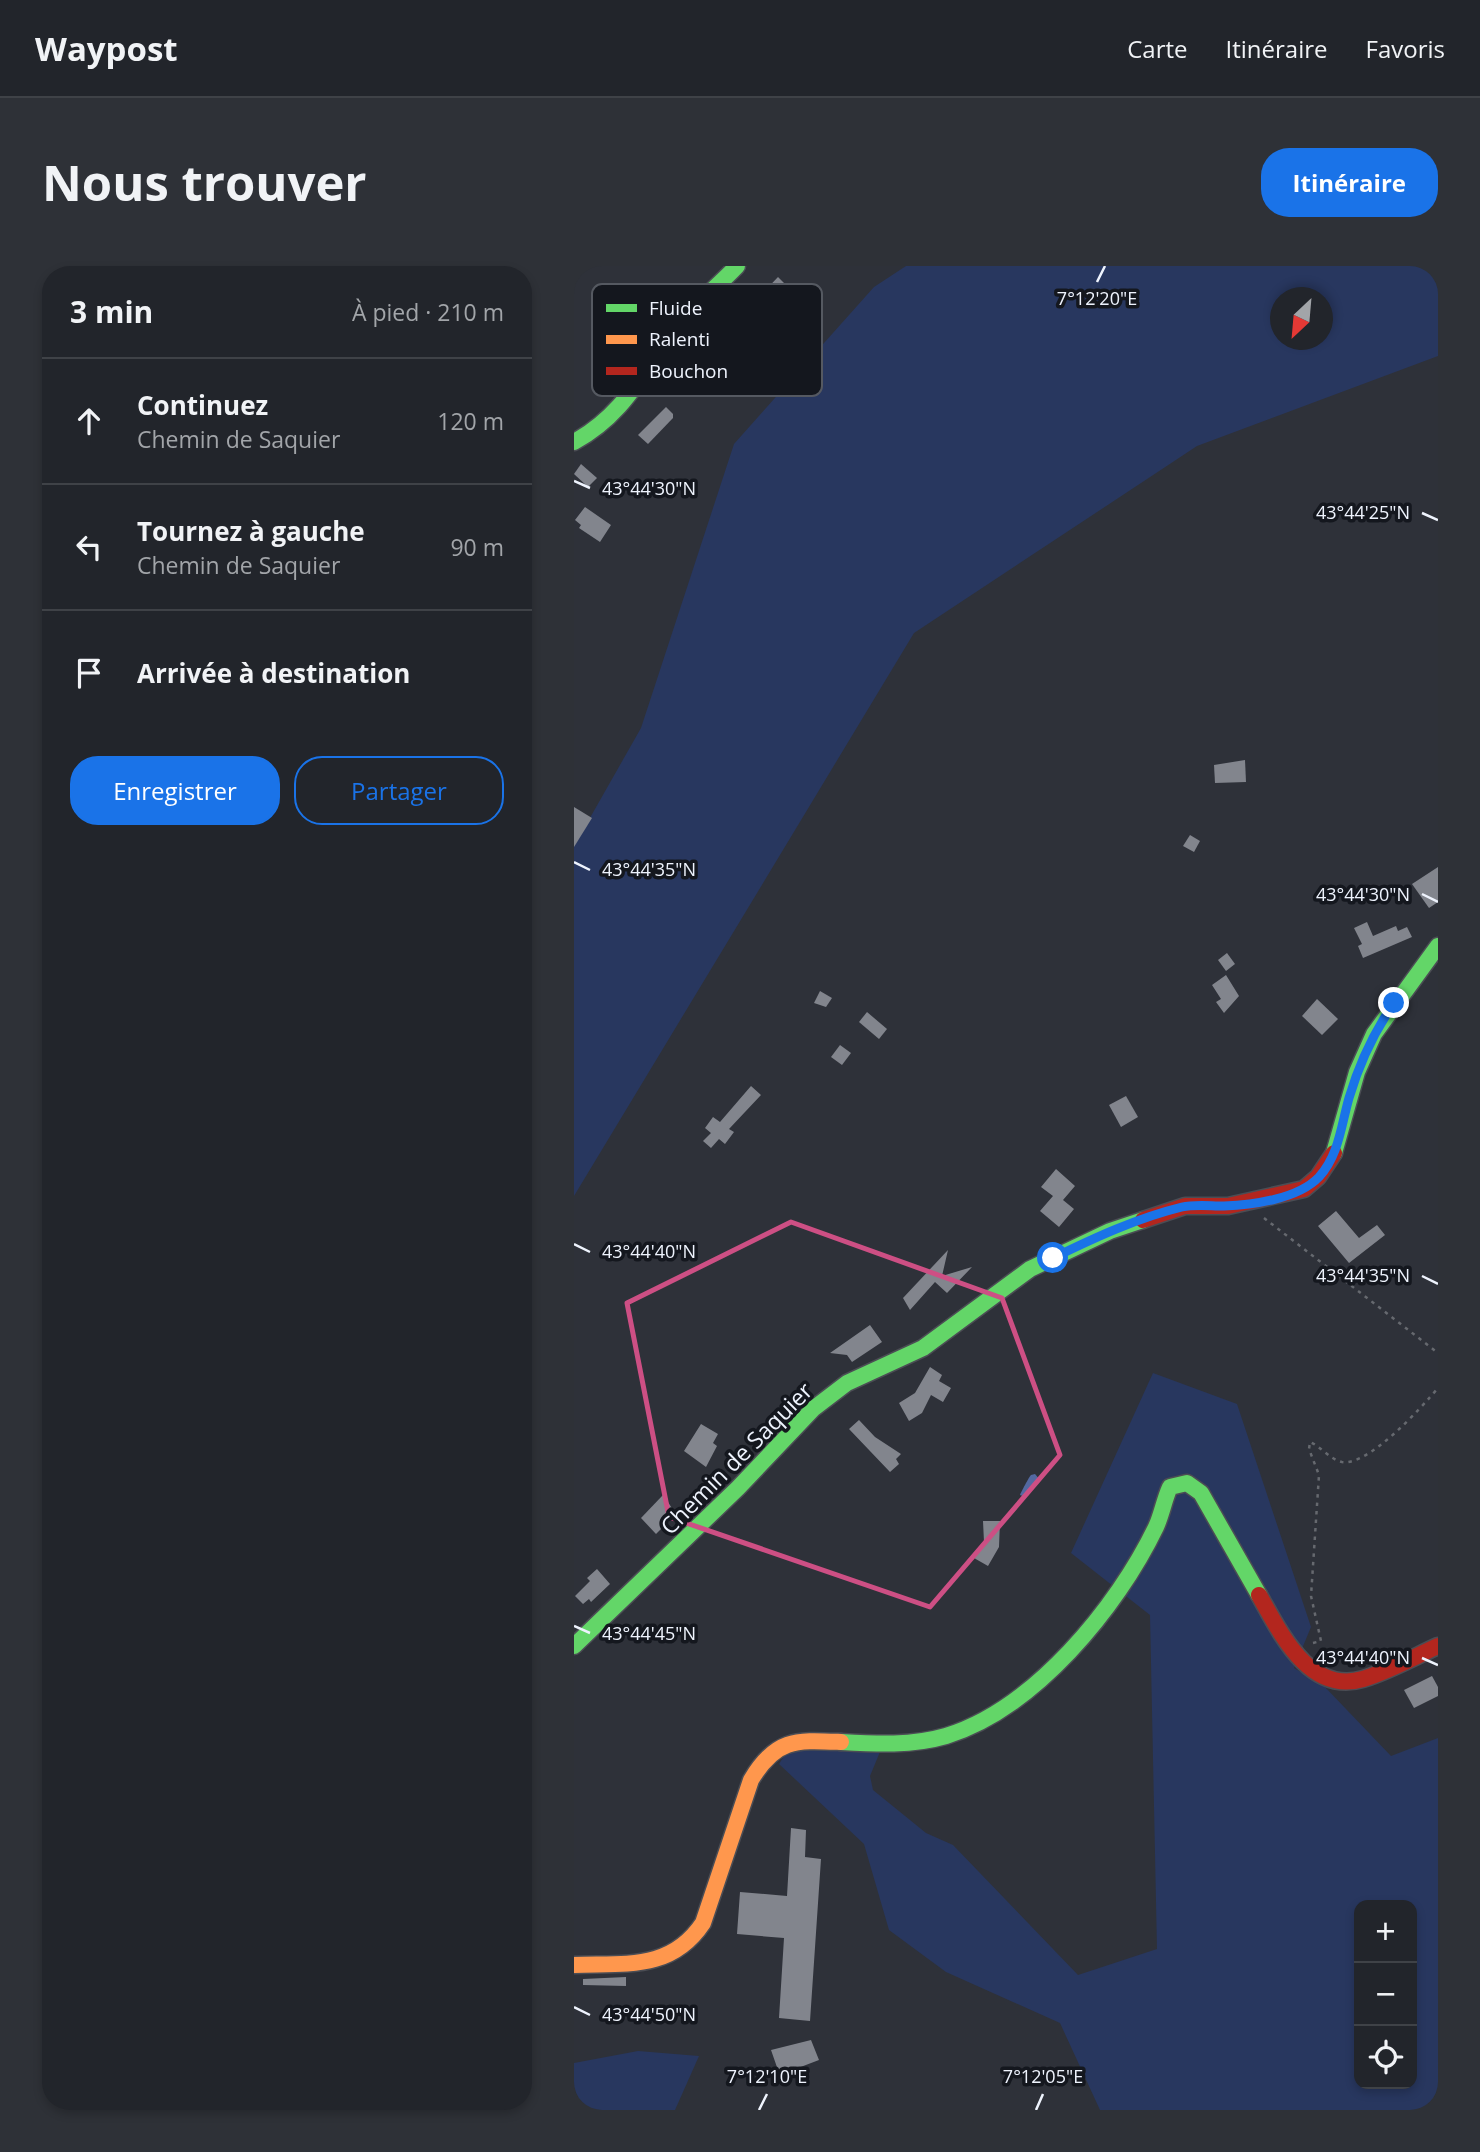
<!DOCTYPE html>
<html lang="fr">
<meta charset="utf-8">
<style>
body{margin:0;font-family:"Open Sans",sans-serif;background:#2e3137;color:#f1f3f6}
.controls{position:absolute;right:21px;bottom:21px;display:grid;overflow:hidden;border-radius:14px;box-shadow:0 4px 10px #0003}
.controls button{width:63px;height:63px;display:grid;place-items:center;padding:0;border:0;border-bottom:2px solid #3f4247;background:#22252b;color:#f1f3f6;font:35px sans-serif}
.compass{position:absolute;left:696px;top:21px;width:63px;height:63px;border-radius:50%;background:#22252b;box-shadow:0 4px 10px #0003;rotate:206deg}
.stop{position:absolute;width:21px;height:21px;margin:-16px;border:5px solid #1a73e8;border-radius:50%;background:#fff}
.stop.end{background:#1a73e8;border-color:#fff;box-shadow:0 2px 7px #0008}
.list{margin:0;padding:0;list-style:none}
h2{display:flex;justify-content:space-between;align-items:center;height:91px;margin:0;padding:0 28px;font-size:30px}
h2 small{font-size:23px;font-weight:400;color:#a2a5a9}
.list li{display:grid;grid-template-columns:46px 1fr auto;gap:21px;align-items:center;box-sizing:border-box;height:126px;padding:0 28px;border-top:2px solid #3f4247}
.list b{display:block;font-size:26px;white-space:nowrap}
.list p{margin:0;font-size:23px;white-space:nowrap;color:#a2a5a9}
.list em{font-size:23px;font-style:normal;color:#a2a5a9}
.actions{display:flex;gap:14px;padding:21px 28px}
.actions a{flex:1;padding:16px 0;border:2px solid #1a73e8;border-radius:28px;text-align:center;font-size:24px;color:#1a73e8}
.actions .main{background:#1a73e8;color:#fff}
.icon{flex:none;width:38px;height:38px;fill:none;stroke:currentColor;stroke-width:2;stroke-linecap:round;stroke-linejoin:round}
.map{position:relative;flex:none;width:864px;height:1844px;overflow:hidden;border-radius:28px}
header{display:flex;align-items:center;gap:42px;box-sizing:border-box;height:98px;padding:0 35px;background:#22252b;border-bottom:2px solid #3f4247}
header strong{font-size:33px}
nav{display:flex;gap:38px;margin-inline-start:auto;font-size:24px}
.intro{display:flex;align-items:center;justify-content:space-between;box-sizing:border-box;height:168px;padding:0 42px}
h1{margin:0;font-size:49px}
.button{padding:18px 32px;border-radius:28px;background:#1a73e8;color:#fff;font-size:24px;font-weight:700}
main{display:flex;gap:42px;padding:0 42px}
aside{flex:1;background:#22252b;border-radius:28px;box-shadow:0 4px 10px #0003}
.map>svg:first-child{display:block}
</style>
<header>
<strong>Waypost</strong>
<nav><a>Carte</a><a>Itinéraire</a><a>Favoris</a></nav>
</header>
<div class="intro"><h1>Nous trouver</h1><a class="button">Itinéraire</a></div>
<main>
<aside>
<h2>3 min<small>À pied · 210 m</small></h2>
<ul class="list">
<li><svg class="icon" aria-label="ahead" viewBox="0 0 24 24"><path d="M12 20V5M6 11l6-6 6 6"/></svg><div><b>Continuez</b><p>Chemin de Saquier</p></div><em>120 m</em></li>
<li><svg class="icon" aria-label="left" viewBox="0 0 24 24"><path d="M17 20v-9H6M10 6l-5 5 5 5"/></svg><div><b>Tournez à gauche</b><p>Chemin de Saquier</p></div><em>90 m</em></li>
<li><svg class="icon" aria-label="arrive" viewBox="0 0 24 24"><path d="M6 21V4h12l-3 4 3 4H6"/></svg><div><b>Arrivée à destination</b></div></li>
</ul>
<div class="actions"><a class="main">Enregistrer</a><a>Partager</a></div>
</aside>
<div class="map">
<svg width="864" height="1844" viewBox="0 0 864 1844">
<rect width="100%" height="100%" fill="#2e3139"/>
<!-- green -->
<g fill="#28375f" fill-rule="evenodd">
<path d="M332,0H864V90L623,180L340,367L0,930V580L67,462L160,178L300,21ZM706,32H748V74H706Z"/>
<path d="M579,1107L663,1138L737,1361L720,1402L750,1420L817,1490L864,1472V1844H526L486,1757L372,1706L315,1664L290,1578L205,1498L214,1484L308,1481L296,1510L299,1524L352,1567L379,1579L504,1709L583,1683L576,1349L497,1287ZM785,1639H838V1818H785Z"/>
<path d="M64,1785L125,1790L101,1844H0V1797Z"/>
</g>
<!-- water -->
<path fill="#5369a1" d="M461,1208L466,1214L451,1231L446,1229C447,1226 455,1211 457,1209Z"/>
<!-- building -->
<g fill="#82858d">
<path d="M204,11L212,19L206,25L220,38L204,56L181,35Z"/>
<path d="M92,141L99,148V152L74,178L64,169Z"/>
<path d="M7,198L23,212L14,221L0,208Z"/>
<path d="M11,241L37,259L26,276L5,262L7,259L1,254Z"/>
<path d="M671,494L672,516L641,517L640,499Z"/>
<path d="M0,541L18,552L0,581Z"/>
<path d="M616,569L626,575L620,586L609,580Z"/>
<path d="M864,601V636L855,642L838,618Z"/>
<path d="M793,656L799,670L822,660L824,665L833,661L838,671L789,692L784,680L788,678L780,662Z"/>
<path d="M653,687L661,698L652,705L644,694Z"/>
<path d="M652,709L665,730L650,747L642,736L647,733L638,719Z"/>
<path d="M246,725L258,732L252,741L240,737Z"/>
<path d="M743,733L764,753L748,769L728,750Z"/>
<path d="M293,746L313,763L305,773L285,756Z"/>
<path d="M266,779L277,787L268,799L257,791Z"/>
<path d="M177,820L187,829L155,863L160,866L151,878L145,873L137,882L129,875L137,867L131,862L139,851L146,856Z"/>
<path d="M552,830L564,851L547,861L535,839Z"/>
<path d="M482,903L501,920L489,934L500,943L485,961L466,945L479,930L467,921Z"/>
<path d="M762,945L785,972L803,959L811,969L775,997L744,960Z"/>
<path d="M374,984L368,1010L398,1001L373,1027L361,1016L336,1044L329,1032Z"/>
<path d="M296,1059L308,1076L278,1096L273,1089L256,1087Z"/>
<path d="M356,1101L368,1109L365,1115L377,1122L369,1136L357,1129L348,1147L335,1155L325,1137L341,1127Z"/>
<path d="M285,1154L301,1171L327,1188L322,1193L325,1198L316,1206L275,1163Z"/>
<path d="M127,1158L144,1168L139,1177L143,1180L132,1201L110,1185Z"/>
<path d="M89,1229L102,1248L82,1268L67,1252Z"/>
<path d="M409,1255H426L425,1281L414,1300L400,1292L410,1276Z"/>
<path d="M23,1303L36,1318L17,1336L15,1333L9,1338L1,1330L16,1315L13,1312Z"/>
<path d="M858,1410L864,1421V1430L840,1442L830,1424Z"/>
<path d="M217,1562L232,1564L231,1591L247,1593L236,1755L205,1752L210,1672L163,1668L166,1626L213,1630Z"/>
<path d="M52,1711V1720L9,1719V1713Z"/>
<path d="M237,1774L245,1794L224,1802L226,1808L214,1812L211,1805L205,1807L197,1784Z"/>
</g>
<g fill="none" stroke-linecap="round" stroke-linejoin="round">
<defs>
<g id="fast">
<path d="M0,176C55,146 71,99 110,53C126,34 146,18 163,0"/>
<path d="M760,887L783,806L800,768L864,680"/>
<path d="M0,1380L164,1222L239,1143L273,1117L349,1082L456,1003L536,965L569,954"/>
<path d="M267,1476C302,1478 338,1480 372,1470C460,1443 543,1342 582,1261C588,1248 590,1234 596,1221L613,1217L627,1227L685,1329"/>
</g>
<path id="slow" d="M0,1699C51,1697 97,1705 129,1657L177,1514C202,1472 222,1474 267,1476"/>
<g id="jam">
<path d="M569,954L611,940H654L730,923L744,911L760,887"/>
<path d="M685,1329C706,1366 735,1429 789,1413C815,1405 840,1391 864,1380"/>
</g>
</defs>
<!-- fast casing -->
<use href="#fast" stroke="#4b4d54" stroke-width="19"/>
<!-- slow casing -->
<use href="#slow" stroke="#4b4d54" stroke-width="19"/>
<!-- jam casing -->
<use href="#jam" stroke="#4b4d54" stroke-width="19"/>
<!-- path -->
<g stroke="#66696f" stroke-width="2.5" stroke-dasharray="3.5 5" stroke-linecap="butt">
<path d="M690,952L864,1087"/>
<path d="M739,1377L747,1375L737,1330L745,1209L735,1183L736,1176C746,1180 757,1194 768,1196C795,1200 847,1142 864,1122"/>
</g>
<!-- fast -->
<use href="#fast" stroke="#63d668" stroke-width="16"/>
<!-- slow -->
<use href="#slow" stroke="#ff974d" stroke-width="16"/>
<!-- jam -->
<use href="#jam" stroke="#b3261e" stroke-width="16"/>
</g>
<g fill="none" stroke-linecap="round" stroke-linejoin="round">
<!-- route -->
<path stroke="#1a73e8" stroke-width="9" d="M479,992C520,972 563,952 608,941C621,938 636,940 650,940C679,939 724,933 745,911C765,889 767,860 775,832C785,798 800,766 820,737"/>
</g>
<!-- marked area -->
<path fill="none" stroke="#cd4f84" stroke-width="5" stroke-linejoin="round" d="M217,956L428,1032L486,1189L356,1341L95,1251L53,1037Z"/>
<!-- ticks -->
<path fill="none" stroke="#eef3fd" stroke-width="2.5" d="M523,16L531,0M0,215L16,222M848,247L864,254M0,596L16,604M848,628L864,636M0,978L16,986M848,1010L864,1018M0,1360L16,1367M848,1392L864,1399M0,1741L16,1749M185,1844L193,1828M462,1844L469,1828"/>
<g text-anchor="middle" dominant-baseline="central" stroke-width="7" stroke-linejoin="round" paint-order="stroke">
<!-- street labels -->
<g font-size="23" fill="#eef3fd" stroke="#14171e">
<text transform="translate(162 1192) rotate(-45)">Chemin de Saquier</text>
</g>
</g>
<!-- legend -->
<rect x="18" y="18" width="230" height="112" rx="10" fill="#14171e" stroke="#555961" stroke-width="2"/>
<rect x="32" y="38" width="31" height="8" fill="#63d668"/>
<rect x="32" y="69" width="31" height="9" fill="#ff974d"/>
<rect x="32" y="101" width="31" height="8" fill="#b3261e"/>
<g font-size="19" fill="#eef3fd">
<text x="75" y="49">Fluide</text>
<text x="75" y="80">Ralenti</text>
<text x="75" y="112">Bouchon</text>
</g>
<g font-size="18" text-anchor="middle" fill="#eef3fd" stroke="#14171e" stroke-width="7" stroke-linejoin="round" paint-order="stroke">
<text x="523" y="39">7°12'20"E</text>
<text x="75" y="229">43°44'30"N</text>
<text x="789" y="253">43°44'25"N</text>
<text x="75" y="610">43°44'35"N</text>
<text x="789" y="635">43°44'30"N</text>
<text x="75" y="992">43°44'40"N</text>
<text x="789" y="1016">43°44'35"N</text>
<text x="75" y="1374">43°44'45"N</text>
<text x="789" y="1398">43°44'40"N</text>
<text x="75" y="1755">43°44'50"N</text>
<text x="193" y="1817">7°12'10"E</text>
<text x="469" y="1817">7°12'05"E</text>
</g>
</svg>
<div class="controls">
<button>+</button>
<button>−</button>
<button><svg class="icon" aria-label="locate" viewBox="0 0 24 24"><circle cx="12" cy="12" r="6"/><path d="M12 2v4M12 18v4M2 12h4M18 12h4"/></svg></button>
</div>
<svg class="compass" viewBox="-18 -18 36 36"><path d="M0-13l5 13h-10z" fill="#e53935"/><path d="M0 13l5-13h-10z" fill="#a2a5a9"/></svg>
<div class="stop" style="left:479px;top:992px"></div>
<div class="stop end" style="left:820px;top:737px"></div>
</div>
</main>
